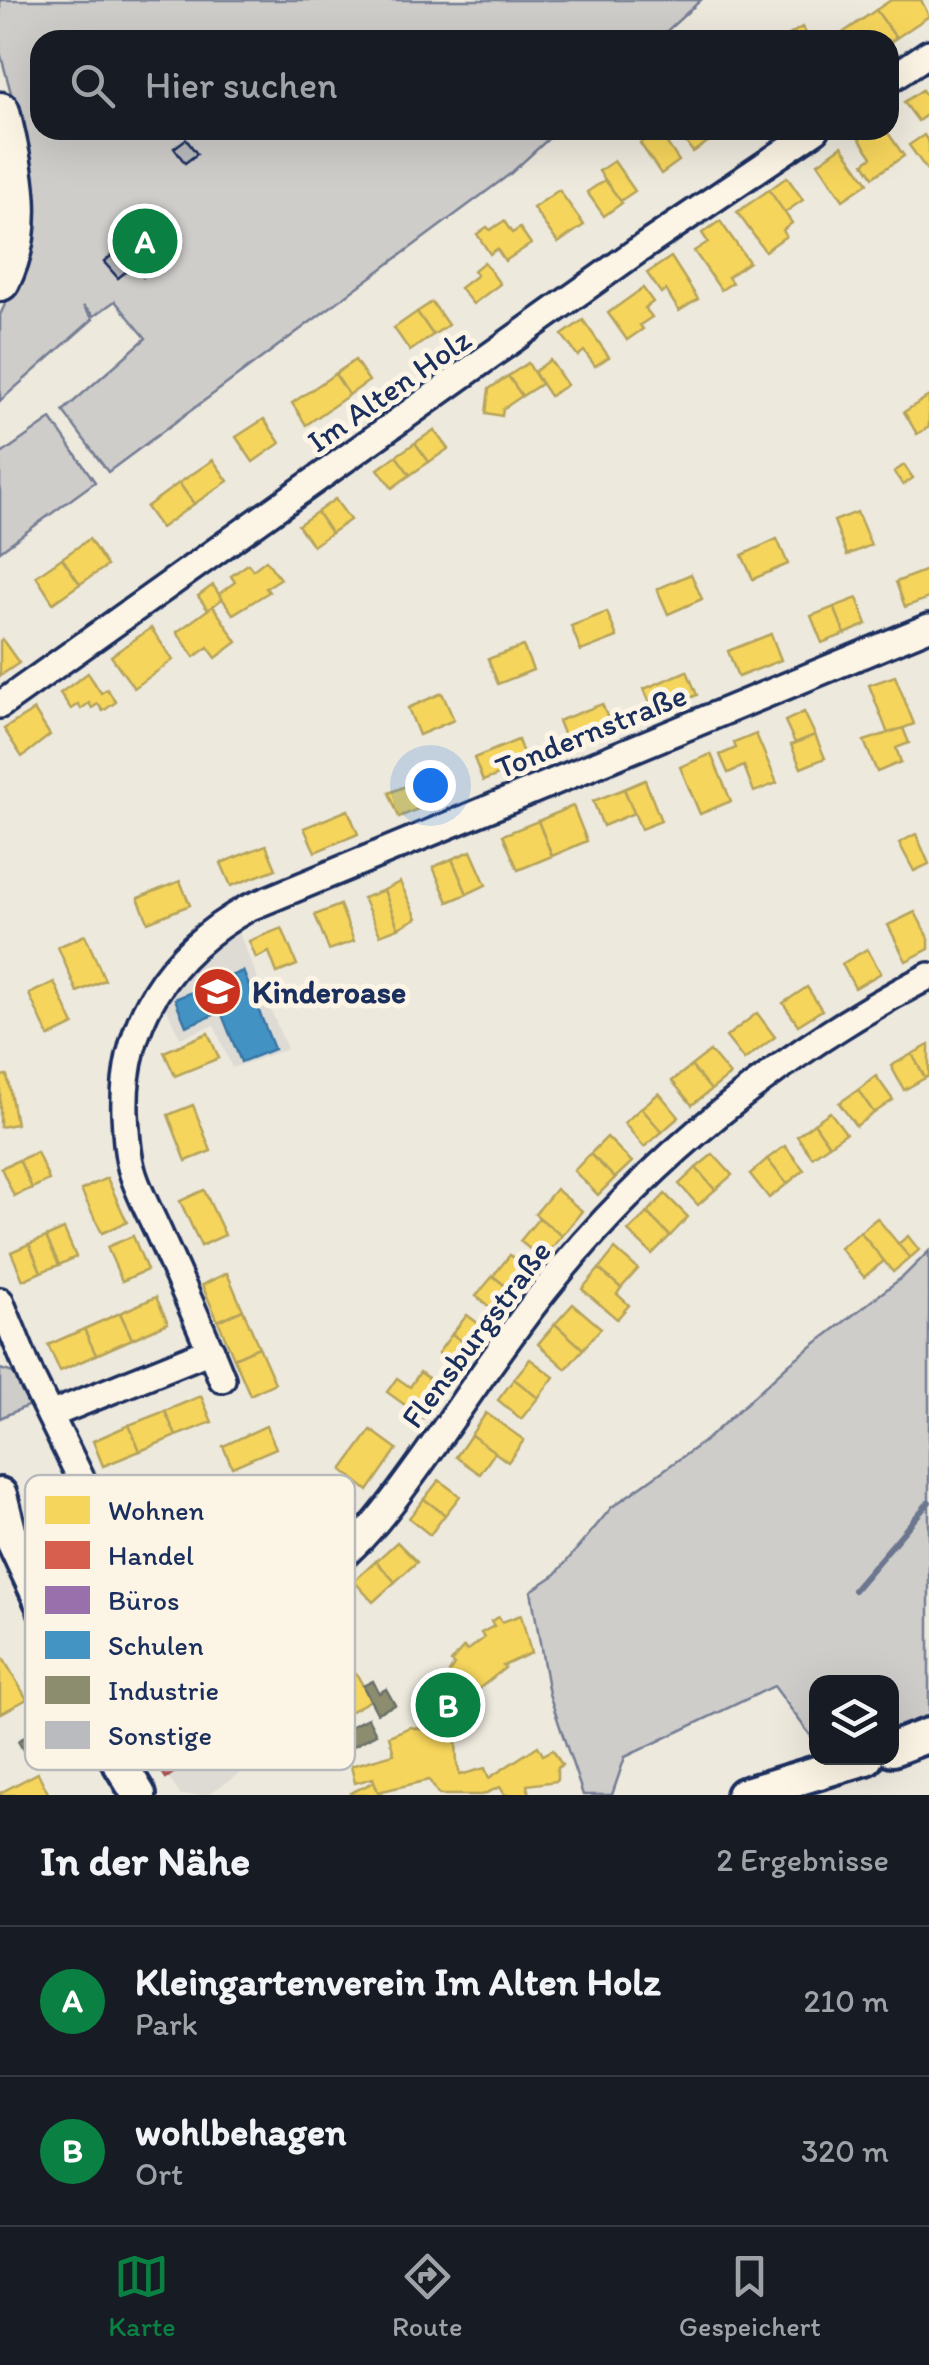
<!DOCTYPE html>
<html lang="de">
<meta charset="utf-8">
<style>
body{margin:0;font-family:Itim,sans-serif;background:#242831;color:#f1f3f6}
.controls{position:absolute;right:30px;bottom:30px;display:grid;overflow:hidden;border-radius:20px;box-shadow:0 10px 40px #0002}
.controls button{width:90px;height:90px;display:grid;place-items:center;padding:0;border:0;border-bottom:2px solid #363941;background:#171b24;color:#f1f3f6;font:50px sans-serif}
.you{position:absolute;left:430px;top:785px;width:35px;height:35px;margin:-25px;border:8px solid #fff;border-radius:50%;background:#1a73e8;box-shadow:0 0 0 15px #1a73e833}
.badge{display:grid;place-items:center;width:65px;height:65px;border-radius:50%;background:#0b8043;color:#fff;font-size:32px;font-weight:700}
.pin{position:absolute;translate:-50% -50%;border:5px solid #fff;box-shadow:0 2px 10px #0006}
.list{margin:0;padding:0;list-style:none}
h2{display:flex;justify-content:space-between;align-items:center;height:130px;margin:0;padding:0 40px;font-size:42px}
h2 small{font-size:32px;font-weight:400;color:#9ea1a6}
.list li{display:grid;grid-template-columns:65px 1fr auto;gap:30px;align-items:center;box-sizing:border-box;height:150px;padding:0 40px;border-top:2px solid #363941}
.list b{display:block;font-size:38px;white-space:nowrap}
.list p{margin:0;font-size:32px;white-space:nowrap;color:#9ea1a6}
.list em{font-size:32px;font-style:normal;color:#9ea1a6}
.icon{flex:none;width:55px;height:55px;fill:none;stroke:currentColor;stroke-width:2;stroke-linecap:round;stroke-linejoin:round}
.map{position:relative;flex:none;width:929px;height:1795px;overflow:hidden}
.search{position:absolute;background:#171b24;box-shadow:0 10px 40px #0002;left:30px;right:30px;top:30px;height:110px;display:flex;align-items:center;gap:25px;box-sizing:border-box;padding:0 35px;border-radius:30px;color:#9ea1a6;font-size:38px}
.sheet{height:430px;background:#171b24}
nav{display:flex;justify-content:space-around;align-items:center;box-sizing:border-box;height:140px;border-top:2px solid #363941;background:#171b24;font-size:28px;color:#9ea1a6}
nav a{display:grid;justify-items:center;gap:5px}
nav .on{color:#0b8043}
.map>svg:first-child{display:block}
</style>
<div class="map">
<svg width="929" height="1795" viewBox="0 0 929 1795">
<rect width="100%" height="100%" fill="#eee9dd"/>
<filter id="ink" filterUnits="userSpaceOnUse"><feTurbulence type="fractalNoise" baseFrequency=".01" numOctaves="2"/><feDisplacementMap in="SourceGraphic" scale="20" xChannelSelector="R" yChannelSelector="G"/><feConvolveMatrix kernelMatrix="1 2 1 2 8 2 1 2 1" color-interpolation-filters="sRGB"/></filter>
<g filter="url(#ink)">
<!-- built -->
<g fill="#dedbd4">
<path d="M238,931L287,1049L232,1068L214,1025L180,1038L164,1003L179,981Z"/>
<path d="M177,1689L183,1697L194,1690L246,1770L207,1795H180L131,1719Z"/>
</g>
<!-- green -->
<g fill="#cfcdca" stroke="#757e94" stroke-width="2.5">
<path d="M0,0H701L657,40H40V130H558L510,174L108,472L63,411L146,338L115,301L94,316L83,306L93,319L0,401V315L23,266L18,119L0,52Z"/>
<path d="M51,419L95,482L0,551V455Z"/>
<path d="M929,1251V1723L892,1736V1682H816V1743L774,1686L625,1757L612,1795H583L549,1694L531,1591L556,1574L612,1507L706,1440L790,1363L904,1276Z"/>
<path d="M0,1369L17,1374L32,1404L0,1418Z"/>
</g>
<!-- homes -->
<g fill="#f6d55c" stroke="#b4a35d" stroke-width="2.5">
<path d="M891,0H921L929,16L896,38L876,10Z"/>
<path d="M876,10L896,38L889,43V40H845L841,34Z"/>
<path d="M802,27L810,40H781Z"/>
<path d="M922,90L929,100V113L918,121L904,102Z"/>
<path d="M658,130L679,161L661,174L640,143Z"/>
<path d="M681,130H714L711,132L715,137L693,152L678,132Z"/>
<path d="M856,130H886L904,156L873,177L864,163L872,157L854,131Z"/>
<path d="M924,135L929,143V173L909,145Z"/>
<path d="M842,146L868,183L843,200L818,163Z"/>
<path d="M614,161L635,191L620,201L599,171Z"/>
<path d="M787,177L803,200L784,213L769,190Z"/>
<path d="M605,180L622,203L604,216L587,192Z"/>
<path d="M559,190L584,225L558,243L533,208Z"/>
<path d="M769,190L792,223L783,230L786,236L765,251L737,212Z"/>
<path d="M504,221L512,233L520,228L531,244L505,261L497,249L490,254L477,234L487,227L490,230Z"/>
<path d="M720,221L749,262L728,277L732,283L721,290L694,251L708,242L702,233Z"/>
<path d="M671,257L698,299L679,311L666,290L661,293L647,273Z"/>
<path d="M484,262L500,284L473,304L460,288L477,275L473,271Z"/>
<path d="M643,288L653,302L645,308L652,317L640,325L643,329L627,340L608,313Z"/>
<path d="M432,302L448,325L433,335L417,312Z"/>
<path d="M417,312L433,335L410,351L394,328Z"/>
<path d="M583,320L609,357L595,366L584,351L578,356L562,335Z"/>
<path d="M355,360L369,381L349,395L335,374Z"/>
<path d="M550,360L567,385L550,396L534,372Z"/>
<path d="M528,363L541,384L522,396L508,376Z"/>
<path d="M335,374L349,395L306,425L292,403Z"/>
<path d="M508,376L522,396L503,409L502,416L486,413L489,389Z"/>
<path d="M929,396V427L917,434L904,412Z"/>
<path d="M264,419L280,443L253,462L236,437Z"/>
<path d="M434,430L448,449L429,462L415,443Z"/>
<path d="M415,443L429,462L410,475L396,456Z"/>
<path d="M396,456L410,475L392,488L378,469Z"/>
<path d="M213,460L228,481L194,504L179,483Z"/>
<path d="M904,465L913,478L903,485L894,472Z"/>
<path d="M179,483L194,504L161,528L146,507Z"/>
<path d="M335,499L350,520L331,533L317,512Z"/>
<path d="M317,512L331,533L313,546L298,525Z"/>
<path d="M857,512L871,545L847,555L834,521Z"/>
<path d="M89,539L107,566L80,584L62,558Z"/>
<path d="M777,539L788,564L753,579L742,555Z"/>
<path d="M62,558L80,584L53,603L36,576Z"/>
<path d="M266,560L280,579L266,588L269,592L233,614L219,594L235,582L231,576L248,564L253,570Z"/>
<path d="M929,569V598L905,607L896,582Z"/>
<path d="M691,574L702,599L668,614L657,589Z"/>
<path d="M213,585L222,599L208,610L198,596Z"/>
<path d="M857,598L867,624L845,634L834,607Z"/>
<path d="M213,606L237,642L216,658L208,647L194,657L177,632Z"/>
<path d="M834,607L845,634L822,643L811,616Z"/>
<path d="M607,612L617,637L581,651L571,626Z"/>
<path d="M151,628L173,660L134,688L111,656Z"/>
<path d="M771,634L781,660L738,677L728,651Z"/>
<path d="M2,639L19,663L0,676V641Z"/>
<path d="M523,646L533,670L498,684L488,659Z"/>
<path d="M687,671L697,695L654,713L644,689Z"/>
<path d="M88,673L101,693L107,689L116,702L103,711L98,704L92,708L89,703L81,709L78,704L71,709L60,693Z"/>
<path d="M895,676L914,724L888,734L869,685Z"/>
<path d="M442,693L454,720L419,735L408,708Z"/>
<path d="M602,704L612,728L568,746L558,721Z"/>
<path d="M34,710L50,735L22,757L4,729Z"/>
<path d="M804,712L815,735L795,743L785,721Z"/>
<path d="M903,728L909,743L896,748L901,762L877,772L864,741Z"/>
<path d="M756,734L777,783L754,792L744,766L728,773L720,755L736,748L734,743Z"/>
<path d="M815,735L825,758L801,768L791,745Z"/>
<path d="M518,740L527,764L483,781L474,758Z"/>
<path d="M711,754L731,801L700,814L680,767Z"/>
<path d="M432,775L442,799L399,817L389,793Z"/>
<path d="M645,780L661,821L641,829L624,789Z"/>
<path d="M624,789L634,813L603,826L593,801Z"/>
<path d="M573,806L587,841L552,856L538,821Z"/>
<path d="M348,810L358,834L315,852L304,828Z"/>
<path d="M538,821L552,856L518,870L503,835Z"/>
<path d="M916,834L929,864L914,871L899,843Z"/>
<path d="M266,845L276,869L231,886L221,863Z"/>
<path d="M471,851L486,885L467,894L452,859Z"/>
<path d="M452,859L467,894L448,902L433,867Z"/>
<path d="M180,881L190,905L148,922L138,898Z"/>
<path d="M400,882L417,918L398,928L384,890Z"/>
<path d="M384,890L398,928L380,935L363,898Z"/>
<path d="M340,905L354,941L329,950L315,915Z"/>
<path d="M915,912L929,939V949L906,961L888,925Z"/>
<path d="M282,928L297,965L277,973L269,952L256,958L249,941Z"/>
<path d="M85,935L105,980L77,992L58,947Z"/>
<path d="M867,949L881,973L855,988L842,964Z"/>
<path d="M54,982L74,1025L49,1037L29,994Z"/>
<path d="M807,987L822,1010L798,1025L783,1003Z"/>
<path d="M757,1013L775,1037L744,1060L726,1037Z"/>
<path d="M208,1033L219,1058L175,1076L164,1052Z"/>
<path d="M929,1045V1076L925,1078L912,1054Z"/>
<path d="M710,1051L730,1075L711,1090L691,1066Z"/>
<path d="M912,1054L925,1078L904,1090L891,1066Z"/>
<path d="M691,1066L711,1090L692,1105L672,1081Z"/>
<path d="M7,1075L16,1124L0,1127V1076Z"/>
<path d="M876,1076L893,1100L874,1113L858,1090Z"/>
<path d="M858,1090L874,1113L856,1126L839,1103Z"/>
<path d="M659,1093L679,1117L662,1132L641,1108Z"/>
<path d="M193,1105L211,1151L186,1161L168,1115Z"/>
<path d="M641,1108L662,1132L644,1147L624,1123Z"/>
<path d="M830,1112L846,1133L829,1145L814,1123Z"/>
<path d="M814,1123L829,1145L812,1157L797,1136Z"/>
<path d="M607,1137L632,1162L615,1178L590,1154Z"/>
<path d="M785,1146L804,1170L787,1184L767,1159Z"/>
<path d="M37,1152L49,1180L32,1188L19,1160Z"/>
<path d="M590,1154L615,1178L598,1195L574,1171Z"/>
<path d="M713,1154L732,1175L715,1190L696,1168Z"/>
<path d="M767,1159L787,1184L769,1198L750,1174Z"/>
<path d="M19,1160L32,1188L14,1196L1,1168Z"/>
<path d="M696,1168L715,1190L698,1205L679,1184Z"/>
<path d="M107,1178L127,1222L102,1233L81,1190Z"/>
<path d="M556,1189L582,1211L562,1236L535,1214Z"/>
<path d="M204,1190L225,1235L201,1246L180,1201Z"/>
<path d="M665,1194L688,1217L670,1236L647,1213Z"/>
<path d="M647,1213L670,1236L652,1254L628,1231Z"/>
<path d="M539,1218L562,1236L542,1259L520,1241Z"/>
<path d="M877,1218L910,1258L893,1272L860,1232Z"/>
<path d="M64,1229L76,1257L59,1265L46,1237Z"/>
<path d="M860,1232L884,1261L864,1277L840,1248Z"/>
<path d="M133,1236L147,1270L122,1281L107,1247Z"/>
<path d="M908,1236L919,1250L910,1258L898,1244Z"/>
<path d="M46,1237L59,1265L41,1272L29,1244Z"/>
<path d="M29,1244L41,1272L23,1280L11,1252Z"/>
<path d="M615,1249L638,1269L621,1288L599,1269Z"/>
<path d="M510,1255L532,1271L514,1293L493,1276Z"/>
<path d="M599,1269L621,1288L617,1294L629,1305L617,1319L582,1289Z"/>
<path d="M227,1273L243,1310L218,1321L202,1285Z"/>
<path d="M493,1276L514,1293L498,1314L476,1296Z"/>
<path d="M156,1297L168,1323L132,1339L120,1313Z"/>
<path d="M573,1304L601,1328L583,1349L555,1324Z"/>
<path d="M243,1310L259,1347L234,1358L218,1321Z"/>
<path d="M120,1313L132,1339L96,1355L84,1329Z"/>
<path d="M467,1315L487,1330L472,1349L452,1334Z"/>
<path d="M555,1324L583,1349L566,1369L538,1344Z"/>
<path d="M84,1329L96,1355L60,1371L48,1345Z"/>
<path d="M452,1334L472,1349L457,1368L438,1353Z"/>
<path d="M259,1347L275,1383L250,1395L234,1358Z"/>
<path d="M530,1359L554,1377L538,1398L514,1379Z"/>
<path d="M420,1372L444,1390L423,1418L387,1392L397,1378L410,1387Z"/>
<path d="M514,1379L538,1398L521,1419L498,1400Z"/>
<path d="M201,1396L212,1422L176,1436L165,1411Z"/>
<path d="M165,1411L176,1436L140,1451L129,1425Z"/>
<path d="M486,1413L524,1440L508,1462L471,1435Z"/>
<path d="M129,1425L140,1451L103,1466L93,1441Z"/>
<path d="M266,1426L276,1448L232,1467L223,1446Z"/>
<path d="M371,1430L397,1449L368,1491L342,1470Z"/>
<path d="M471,1435L495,1452L480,1474L456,1457Z"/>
<path d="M439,1480L460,1496L445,1515L424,1499Z"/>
<path d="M424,1499L445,1515L430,1535L409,1518Z"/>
<path d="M397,1542L417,1562L395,1582L376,1561Z"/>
<path d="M376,1561L395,1582L373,1602L354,1581Z"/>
<path d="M521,1615L531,1653L503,1666L505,1668L481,1687L472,1705L467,1702L456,1740L457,1764L460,1775L485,1768L489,1778L538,1746L543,1755L553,1750L562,1765L557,1768V1781L527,1785L529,1795H505L500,1787L482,1795H439L429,1780L378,1792L373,1778L355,1783L351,1766L394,1754L389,1736L410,1727L425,1730L433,1699L454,1665L451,1662L464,1647L467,1651L484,1638L481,1633L494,1626L491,1621L499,1617L502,1622Z"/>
<path d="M0,1653L27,1699L0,1714Z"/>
<path d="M356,1673L371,1700L342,1716L327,1689Z"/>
<path d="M38,1773L49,1795H0V1793Z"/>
<path d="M374,1782L378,1792L385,1795H351L350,1793Z"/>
</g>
<!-- shops -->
<path fill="#d6604d" stroke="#9e5152" stroke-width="2.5" d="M184,1728L201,1754L166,1778L149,1752Z"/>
<!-- schools -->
<path fill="#4393c3" stroke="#3775a5" stroke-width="2.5" d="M243,971L274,1049L241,1062L221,1012L186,1026L175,999Z"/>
<!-- industry -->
<g fill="#8c8c6e" stroke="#6a7069" stroke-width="2.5">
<path d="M373,1681L379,1693L386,1689L395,1705L377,1713L363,1686Z"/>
<path d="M368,1718L376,1734L318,1765L309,1747Z"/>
<path d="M47,1724L55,1738L26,1755L18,1741Z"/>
</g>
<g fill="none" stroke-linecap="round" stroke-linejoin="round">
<!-- stream -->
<path stroke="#6c778f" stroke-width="6" d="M854,1590L929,1502"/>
</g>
<!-- building -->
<g fill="#babbbe" stroke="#1b2f5e" stroke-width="2.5">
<path d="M186,139L197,154L185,163L174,148Z"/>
<path d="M129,240L153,267L143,277L133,266L118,278L104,262Z"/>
</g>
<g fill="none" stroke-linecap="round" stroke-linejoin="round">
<defs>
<g id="minor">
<path d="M889,80L929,53"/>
<path d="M0,705L637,251L816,130"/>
<path d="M0,1301L32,1379L127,1572"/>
<path d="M222,1379C203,1331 182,1285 161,1238C152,1217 140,1196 133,1174C127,1156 126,1133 125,1113C122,1022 169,952 248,908L929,627"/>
<path d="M50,1415L211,1350"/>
<path d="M46,1611C66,1601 123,1568 143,1569C156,1569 173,1579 186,1583C226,1594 282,1599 319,1575C363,1545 394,1500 425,1457C464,1402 502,1344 544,1291C648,1160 781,1052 929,976"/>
</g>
<g id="major">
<path d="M0,1495L10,1534L46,1611L66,1630L94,1691L98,1727"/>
<path d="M83,1712L98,1727L139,1795"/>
<path d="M892,1749L929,1735"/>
<path d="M743,1795L866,1758"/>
</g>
<path id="highway" d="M0,112C13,168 28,227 0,281"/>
</defs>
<!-- minor casing -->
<use href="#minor" stroke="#1b2f5e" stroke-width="32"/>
<!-- major casing -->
<use href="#major" stroke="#1b2f5e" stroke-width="40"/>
<!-- highway casing -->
<use href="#highway" stroke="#1b2f5e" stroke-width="45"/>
<!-- minor -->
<use href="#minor" stroke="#fcf5e5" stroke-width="25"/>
<!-- major -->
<use href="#major" stroke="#fcf5e5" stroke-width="32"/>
<!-- highway -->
<use href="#highway" stroke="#fcf5e5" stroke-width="38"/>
</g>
</g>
<!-- icons -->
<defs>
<symbol id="school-disc" viewBox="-11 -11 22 22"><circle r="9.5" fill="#c8321e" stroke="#fcf5e5"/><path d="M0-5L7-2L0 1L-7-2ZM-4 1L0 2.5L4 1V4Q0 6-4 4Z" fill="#fff"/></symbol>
</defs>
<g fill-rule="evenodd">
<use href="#school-disc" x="190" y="964" width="55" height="55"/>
</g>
<g text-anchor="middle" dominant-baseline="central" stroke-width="10" stroke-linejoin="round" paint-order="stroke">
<!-- street labels -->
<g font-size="32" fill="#1b2f5e" stroke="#fcf5e5">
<text transform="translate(389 390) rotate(-35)">Im Alten Holz</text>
<text transform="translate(591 731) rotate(-22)">Tondernstraße</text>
<text transform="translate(476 1334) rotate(-53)">Flensburgstraße</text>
</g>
<!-- poi labels -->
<g font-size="32" font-weight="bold" fill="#1b2f5e" stroke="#fcf5e5" text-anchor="start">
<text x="252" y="992">Kinderoase</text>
</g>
</g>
<!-- legend -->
<rect x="25" y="1475" width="330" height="295" rx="15" fill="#fcf5e5" stroke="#b8babc" stroke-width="2.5"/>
<rect x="45" y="1496" width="45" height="28" fill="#f6d55c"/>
<rect x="45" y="1541" width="45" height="28" fill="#d6604d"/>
<rect x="45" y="1586" width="45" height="28" fill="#9970ab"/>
<rect x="45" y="1631" width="45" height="28" fill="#4393c3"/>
<rect x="45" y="1676" width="45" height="28" fill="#8c8c6e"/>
<rect x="45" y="1721" width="45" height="28" fill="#babbbe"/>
<g font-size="28" fill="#1b2f5e">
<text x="108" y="1520">Wohnen</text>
<text x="108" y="1565">Handel</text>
<text x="108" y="1610">Büros</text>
<text x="108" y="1655">Schulen</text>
<text x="108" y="1700">Industrie</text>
<text x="108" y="1745">Sonstige</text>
</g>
</svg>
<div class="controls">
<button><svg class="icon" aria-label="layers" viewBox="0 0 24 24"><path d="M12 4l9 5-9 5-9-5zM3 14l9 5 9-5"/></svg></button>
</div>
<div class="you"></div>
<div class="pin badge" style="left:145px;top:241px">A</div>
<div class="pin badge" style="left:448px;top:1705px">B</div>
<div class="search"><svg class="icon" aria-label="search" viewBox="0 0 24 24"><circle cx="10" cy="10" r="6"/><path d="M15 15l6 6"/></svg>Hier suchen</div>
</div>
<section class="sheet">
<h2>In der Nähe<small>2 Ergebnisse</small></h2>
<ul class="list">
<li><span class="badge">A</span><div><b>Kleingartenverein Im Alten Holz</b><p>Park</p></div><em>210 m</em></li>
<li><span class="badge">B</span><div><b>wohlbehagen</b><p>Ort</p></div><em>320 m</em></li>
</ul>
</section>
<nav>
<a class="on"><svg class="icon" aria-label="map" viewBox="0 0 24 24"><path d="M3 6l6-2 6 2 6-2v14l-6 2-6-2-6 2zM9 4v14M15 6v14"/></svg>Karte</a>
<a><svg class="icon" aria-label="directions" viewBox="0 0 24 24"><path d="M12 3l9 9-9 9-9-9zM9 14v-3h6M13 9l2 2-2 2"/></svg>Route</a>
<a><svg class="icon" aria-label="saved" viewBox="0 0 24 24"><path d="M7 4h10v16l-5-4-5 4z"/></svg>Gespeichert</a>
</nav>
